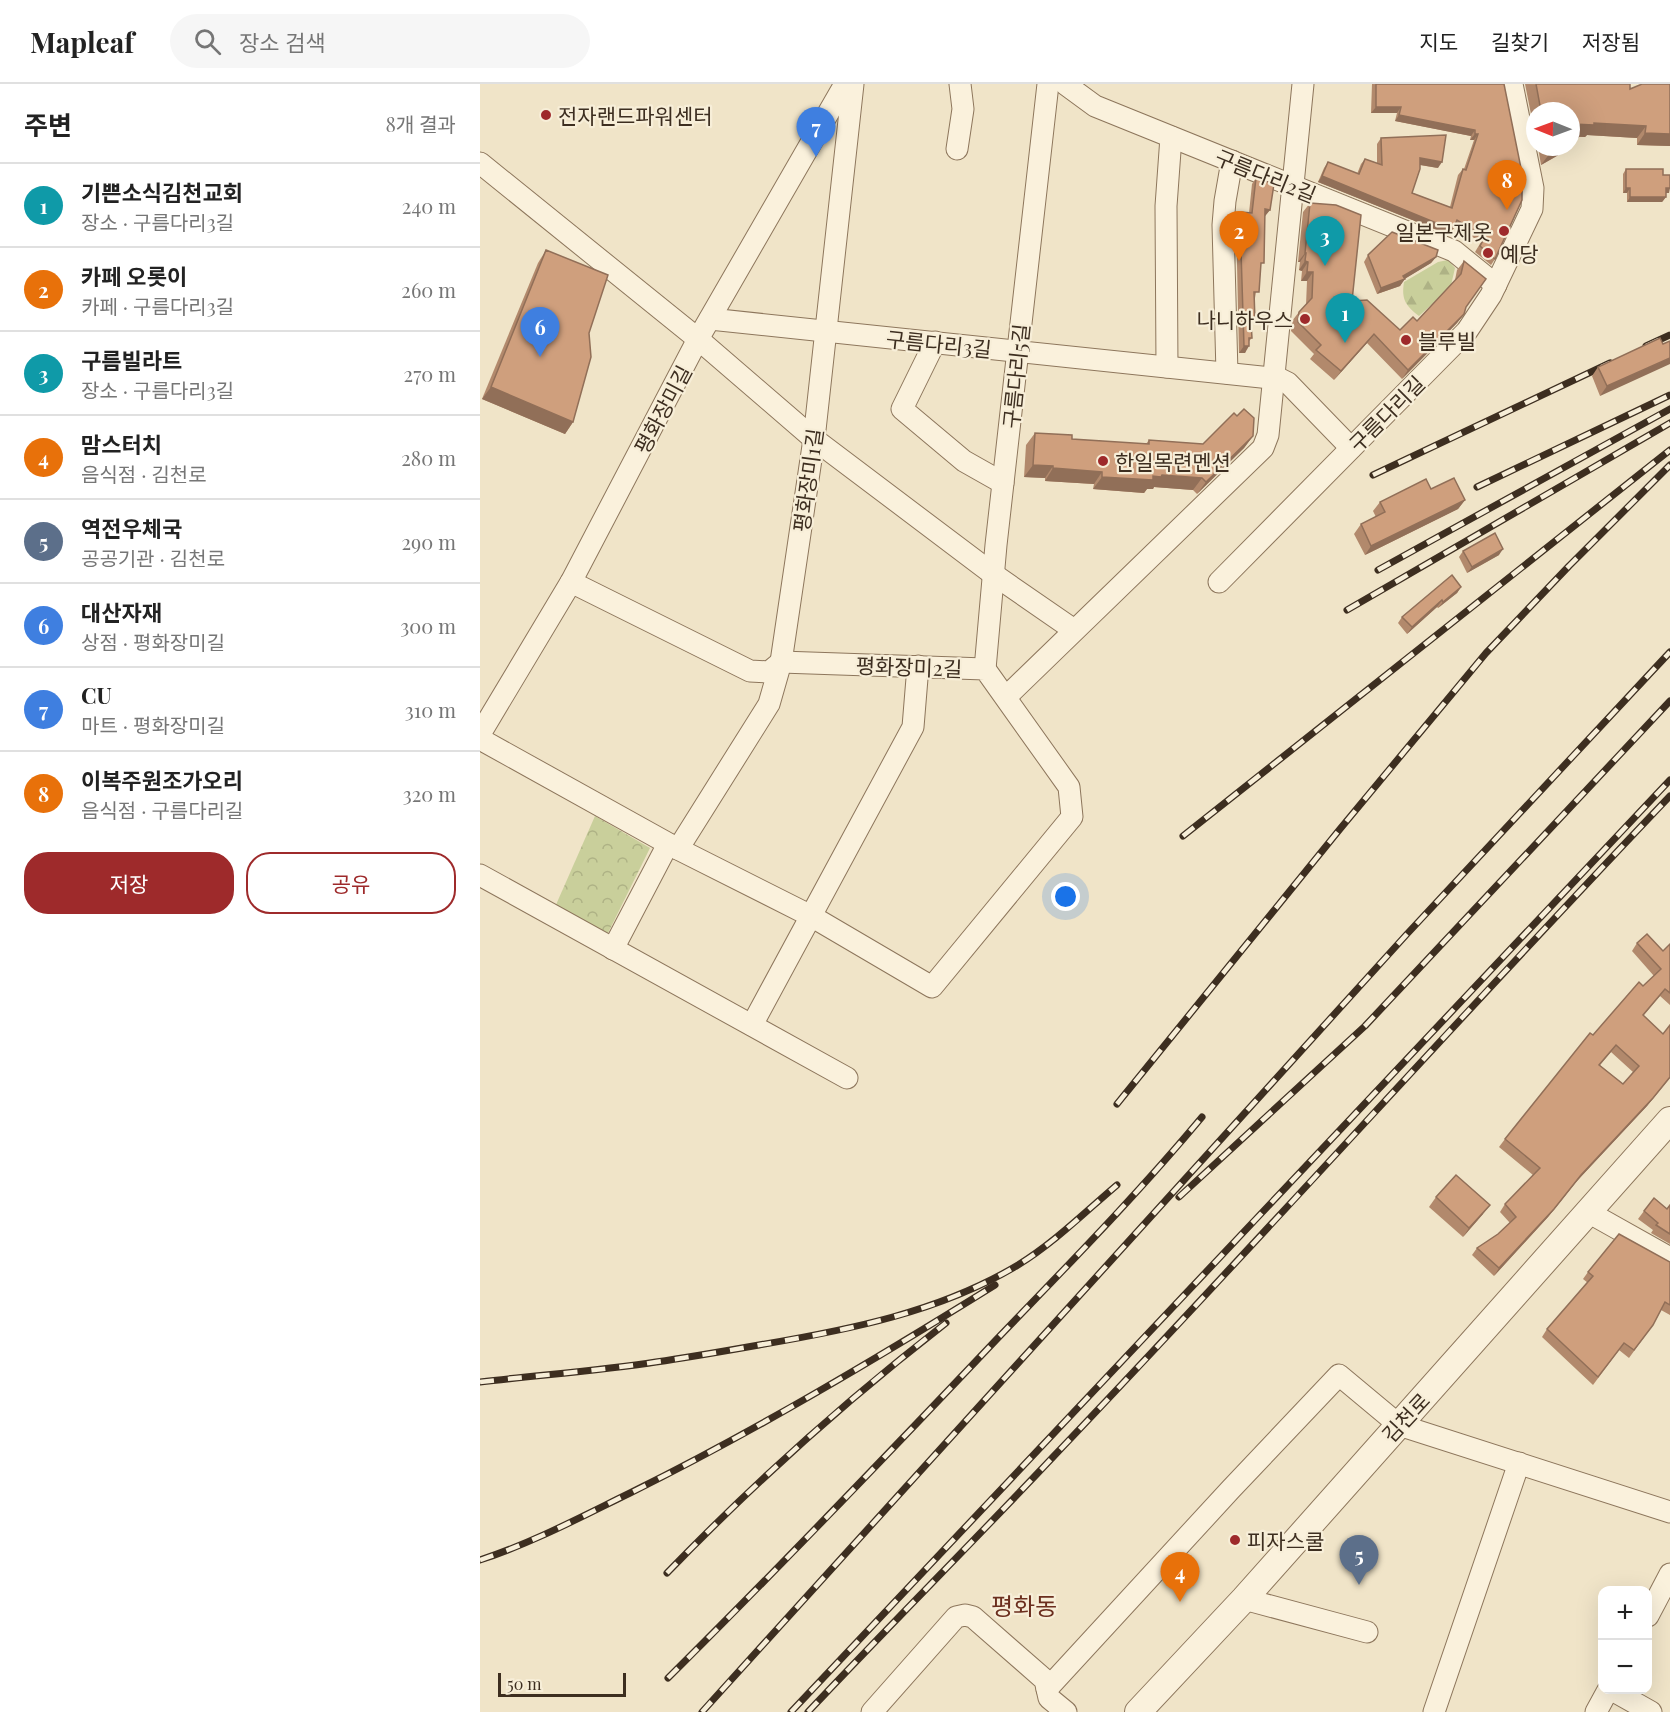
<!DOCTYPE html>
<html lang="ko">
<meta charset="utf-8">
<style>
body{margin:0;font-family:"Playfair Display","Noto Sans KR",serif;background:#f6f6f6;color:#222}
.controls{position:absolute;right:18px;bottom:18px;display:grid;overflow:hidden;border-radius:12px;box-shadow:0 6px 24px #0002}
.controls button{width:54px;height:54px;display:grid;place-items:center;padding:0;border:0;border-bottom:2px solid #e0e0e0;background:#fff;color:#222;font:30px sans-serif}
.compass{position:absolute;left:1046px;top:18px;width:54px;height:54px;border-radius:50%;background:#fff;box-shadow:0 6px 24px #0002;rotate:271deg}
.scale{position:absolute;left:18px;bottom:15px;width:128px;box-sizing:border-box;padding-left:6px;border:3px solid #3d2e20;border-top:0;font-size:16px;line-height:21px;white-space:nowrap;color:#3d2e20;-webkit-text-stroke:4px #f7eed8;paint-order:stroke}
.you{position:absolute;left:586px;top:813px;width:21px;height:21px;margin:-15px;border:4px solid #fff;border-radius:50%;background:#1a73e8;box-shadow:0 0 0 9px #1a73e833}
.badge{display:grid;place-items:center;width:39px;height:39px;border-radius:50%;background:#9e2a2b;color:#fff;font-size:20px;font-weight:700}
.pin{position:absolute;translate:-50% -50px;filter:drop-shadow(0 2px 3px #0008)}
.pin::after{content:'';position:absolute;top:32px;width:21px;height:18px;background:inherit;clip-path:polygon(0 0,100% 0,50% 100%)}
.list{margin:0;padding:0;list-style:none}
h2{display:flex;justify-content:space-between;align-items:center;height:78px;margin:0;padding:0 24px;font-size:26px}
h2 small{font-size:20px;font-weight:400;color:#767676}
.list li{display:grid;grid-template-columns:39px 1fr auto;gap:18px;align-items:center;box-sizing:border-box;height:84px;padding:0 24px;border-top:2px solid #e0e0e0}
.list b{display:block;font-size:22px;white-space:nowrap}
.list p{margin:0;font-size:20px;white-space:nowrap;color:#767676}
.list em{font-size:20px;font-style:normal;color:#767676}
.actions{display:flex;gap:12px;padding:18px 24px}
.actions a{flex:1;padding:14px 0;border:2px solid #9e2a2b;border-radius:24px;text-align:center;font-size:21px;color:#9e2a2b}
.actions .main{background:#9e2a2b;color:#fff}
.icon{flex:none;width:33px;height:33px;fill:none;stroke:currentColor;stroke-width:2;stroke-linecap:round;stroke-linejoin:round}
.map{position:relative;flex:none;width:1190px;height:1628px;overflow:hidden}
header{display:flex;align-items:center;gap:36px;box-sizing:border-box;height:84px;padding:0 30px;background:#fff;border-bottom:2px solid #e0e0e0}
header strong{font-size:28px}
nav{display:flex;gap:33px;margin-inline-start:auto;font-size:21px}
.search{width:420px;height:54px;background:#f6f6f6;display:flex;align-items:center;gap:15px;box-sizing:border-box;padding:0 21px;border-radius:33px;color:#767676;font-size:22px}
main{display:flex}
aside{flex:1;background:#fff}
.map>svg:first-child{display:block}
</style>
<header>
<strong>Mapleaf</strong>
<div class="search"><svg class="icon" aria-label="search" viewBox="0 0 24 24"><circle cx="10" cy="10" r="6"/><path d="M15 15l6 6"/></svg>장소 검색</div>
<nav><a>지도</a><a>길찾기</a><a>저장됨</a></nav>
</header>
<main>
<aside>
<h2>주변<small>8개 결과</small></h2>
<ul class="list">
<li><span class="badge" style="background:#0f9aa8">1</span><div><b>기쁜소식김천교회</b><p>장소 · 구름다리3길</p></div><em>240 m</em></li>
<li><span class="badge" style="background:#e8710a">2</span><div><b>카페 오롯이</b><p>카페 · 구름다리3길</p></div><em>260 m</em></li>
<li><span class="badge" style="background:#0f9aa8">3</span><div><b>구름빌라트</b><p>장소 · 구름다리3길</p></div><em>270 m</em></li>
<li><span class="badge" style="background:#e8710a">4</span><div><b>맘스터치</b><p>음식점 · 김천로</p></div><em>280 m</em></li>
<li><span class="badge" style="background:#5c6f8a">5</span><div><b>역전우체국</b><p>공공기관 · 김천로</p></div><em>290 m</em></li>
<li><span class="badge" style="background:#3f7fe0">6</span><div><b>대산자재</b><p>상점 · 평화장미길</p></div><em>300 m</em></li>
<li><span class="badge" style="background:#3f7fe0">7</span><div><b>CU</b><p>마트 · 평화장미길</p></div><em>310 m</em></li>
<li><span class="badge" style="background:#e8710a">8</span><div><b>이복주원조가오리</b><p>음식점 · 구름다리길</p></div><em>320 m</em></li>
</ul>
<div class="actions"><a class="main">저장</a><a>공유</a></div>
</aside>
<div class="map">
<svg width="1190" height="1628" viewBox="0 0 1190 1628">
<defs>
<pattern id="forest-firs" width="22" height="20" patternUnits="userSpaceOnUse" patternTransform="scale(1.5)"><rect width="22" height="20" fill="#c9cf9b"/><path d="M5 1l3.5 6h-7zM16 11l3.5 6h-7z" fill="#aeb285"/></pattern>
<pattern id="park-crowns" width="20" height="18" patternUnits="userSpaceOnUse" patternTransform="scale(1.5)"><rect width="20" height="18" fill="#c9cf9b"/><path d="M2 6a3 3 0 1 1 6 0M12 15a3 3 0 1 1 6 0" fill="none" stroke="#aeb285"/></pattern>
</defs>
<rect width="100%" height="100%" fill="#f0e4c8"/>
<!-- forest -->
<path fill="url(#forest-firs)" d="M968,176L975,184L969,210H963L939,232C926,222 921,216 924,198L958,178Z"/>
<!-- park -->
<path fill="url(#park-crowns)" d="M115,732L170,764L127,851L75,823Z"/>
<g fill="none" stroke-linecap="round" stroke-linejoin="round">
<defs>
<g id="minor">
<path d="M585,0L615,22L974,167L1016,201"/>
<path d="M477,65L483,25L480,0"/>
<path d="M0,79L218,255L334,355L513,490L594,546"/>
<path d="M230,235L800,295L808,299L871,364"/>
<path d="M455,258L422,325L484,377L523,399"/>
<path d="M687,283L686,122L691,53"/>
<path d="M747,289L743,141L745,117L752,77"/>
<path d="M739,498L987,247L1011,211L1052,125L1053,104L1032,0"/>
<path d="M505,585L516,461L568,0"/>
<path d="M526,613L783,364L788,351L823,0"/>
<path d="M0,650L91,498L218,255L365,0"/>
<path d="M0,655L198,765L331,832L452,903L592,733L589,703L505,585L301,578L289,588L270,587L91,498"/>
<path d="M198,765L289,620L301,578L334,355L373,0"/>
<path d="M0,791L367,994"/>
<path d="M133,865L188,760"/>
<path d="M272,941L433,643L438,582"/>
<path d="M1108,1128L1190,1174"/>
<path d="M764,1515L887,1548"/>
<path d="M1168,1532L1190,1490"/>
<path d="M567,1605L751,1405L859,1291L919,1341L1190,1428"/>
<path d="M1132,1606L1171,1628"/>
<path d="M392,1628L476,1533L485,1531L493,1533L565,1596L569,1614L586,1628"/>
<path d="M954,1628L1039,1379"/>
<path d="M1116,1628L1128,1606"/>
</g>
<path id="tertiary" d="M658,1628L764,1515L1190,1036"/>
</defs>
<!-- minor casing -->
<use href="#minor" stroke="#8d765c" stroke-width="23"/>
<!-- tertiary casing -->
<use href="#tertiary" stroke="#8d765c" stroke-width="28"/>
<!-- minor -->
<use href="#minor" stroke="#faf1dc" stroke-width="21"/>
<!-- tertiary -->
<use href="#tertiary" stroke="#faf1dc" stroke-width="26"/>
<defs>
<g id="rail">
<path d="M1166,262L1190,251"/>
<path d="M893,391L1130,279"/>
<path d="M997,403L1190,311"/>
<path d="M898,486L1190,325"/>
<path d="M867,526L1190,339"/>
<path d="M703,752L1190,366"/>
<path d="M637,1020L860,745L1006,569L1089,482L1190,381"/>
<path d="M699,1113L885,942L1190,617"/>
<path d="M0,1298C59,1291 118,1287 176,1278C211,1273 245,1267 279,1261C368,1246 460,1228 538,1181C574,1159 605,1128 637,1101"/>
<path d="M0,1476C52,1459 101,1433 150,1409C275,1347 396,1275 515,1201"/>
<path d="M187,1489C274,1399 368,1315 466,1239"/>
<path d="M188,1594C299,1484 408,1370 516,1256C586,1183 657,1111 722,1033"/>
<path d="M222,1628L927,850L1190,568"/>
<path d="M311,1628L1190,696"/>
<path d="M328,1628C409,1542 492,1459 573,1373C781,1155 982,930 1190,712"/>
</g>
</defs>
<!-- rail casing -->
<use href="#rail" stroke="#3d2e20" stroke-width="7"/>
<!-- rail -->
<use href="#rail" stroke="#f7eed8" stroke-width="4.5" stroke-dasharray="14" stroke-linecap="butt"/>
</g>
<!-- wall -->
<g fill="#b2896c" fill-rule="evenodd">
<path d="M892,0H1024L1015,175L1011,181L995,168L1001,158L975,143L970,149L963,147L962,148L838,98L844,84L848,78L877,90L881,80L885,75L897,79V60L901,54L958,84L940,81L932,109L970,123L978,91L983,85H984L994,56H990L991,52L915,37L917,29H891Z"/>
<path d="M1045,0H1150V5L1190,0V62L1157,61V54L1107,51L1105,53H1098L1091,27H1055V50Z"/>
<path d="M1058,63H1091L1089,65L1061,81Z"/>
<path d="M1146,85L1183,91L1189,109H1186V113L1182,118H1147V109H1143V90Z"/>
<path d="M776,94L790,126L785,132L780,185L775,214L772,242V254L769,257L765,269H759L756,135L761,128L769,129L772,100Z"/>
<path d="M830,119L872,217L920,246L937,237L975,196L977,186L984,177L986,223L984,230L977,239L922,295L887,259L854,296L830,275L834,270L811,247L812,237L819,228L826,221L827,197H821L822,187L819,186L820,178H818L823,128Z"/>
<path d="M66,166L109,249L93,338L85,350L2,315L58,179Z"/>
<path d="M888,171L956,173L951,179L924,195L920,202L897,210L884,178Z"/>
<path d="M1183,260L1120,312L1112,292L1118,283Z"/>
<path d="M555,349L592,355L666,360L669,356L723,360L773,352L764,364L717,410L713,406L674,403L673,405H667L664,409L613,405L614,400L565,397V394L544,393L546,361Z"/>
<path d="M951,405L985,416L978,425L885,471L874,450L881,440L896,433L893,427L900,418Z"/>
<path d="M983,467L1019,471L987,489L979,473Z"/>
<path d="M981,503L977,509L958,524L957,523L927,550L918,539L922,533Z"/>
<path d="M1157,859L1183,867L1190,860V921L1180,912L1163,932L1190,994L1167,1022L1096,1098L1068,1133L1014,1192L992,1171L997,1164L1018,1150L1030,1139L1020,1128L1025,1120L1053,1091L1019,1063L1025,1055L1113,951L1174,892L1152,867ZM1131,968L1153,988L1143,1000L1120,981Z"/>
<path d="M956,1113L1003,1130L983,1153L949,1123Z"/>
<path d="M1190,1121V1160L1171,1149L1173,1146L1158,1135L1164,1127L1187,1125Z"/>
<path d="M1190,1178V1231L1181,1226L1173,1241L1149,1274L1139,1266L1113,1301L1062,1253L1067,1245L1108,1199L1103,1195L1108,1188Z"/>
</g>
<!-- shaded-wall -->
<g fill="#916f58">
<path d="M896,23H921L917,29H891Z"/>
<path d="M919,31L995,46L991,52L915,37Z"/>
<path d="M1114,39L1166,42L1157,54L1107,51L1105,53L1091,52L1094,40Z"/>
<path d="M1165,49L1190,50V62L1157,61Z"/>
<path d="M995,50H998L994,56H990Z"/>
<path d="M1098,53L1091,63V57Z"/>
<path d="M1081,63H1091L1089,65L1061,81L1070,69Z"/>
<path d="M940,74L962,78L958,84L935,80Z"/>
<path d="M842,92L967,141L974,143L970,149L963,147L962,148L838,98Z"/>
<path d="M1146,104H1150L1147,109H1143Z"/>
<path d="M1186,104H1190L1189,109H1182Z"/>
<path d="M1150,113H1186L1182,118H1147Z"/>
<path d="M785,125L790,126L785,132Z"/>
<path d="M825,169H826L820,178H818Z"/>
<path d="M956,173L951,179L923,196L925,195L920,202L897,210L901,204L923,192Z"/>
<path d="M825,177L828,178L822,187L819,186Z"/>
<path d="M827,188H833L827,197H821Z"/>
<path d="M984,230L977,239L922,295L928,286Z"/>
<path d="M894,250L887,259L854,296L861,287Z"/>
<path d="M764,262H769L765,269H759Z"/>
<path d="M1190,274V280L1120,312L1127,302Z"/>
<path d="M11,303L93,338L85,350L2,315Z"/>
<path d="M773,352L764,364L717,410L726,398Z"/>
<path d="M553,381L573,382L565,394L544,393Z"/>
<path d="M573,384L622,388L614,400L565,397Z"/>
<path d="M682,391L722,394L713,406L674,403L673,405H667L664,409L613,405L622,393L673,392Z"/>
<path d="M985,416L978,425L885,471L891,462Z"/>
<path d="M1023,465L1019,471L987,489L992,483Z"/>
<path d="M981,503L977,509L958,524L963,518Z"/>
<path d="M962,516L957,523L927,550L932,543Z"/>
<path d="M1190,993L1167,1022L1096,1098L1068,1133L1014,1192L1019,1184L1101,1091Z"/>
<path d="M1010,1121L1003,1130L983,1153L989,1144Z"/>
</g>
<!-- building -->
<g fill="#cf9f7d" stroke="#916f58" stroke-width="1.5" fill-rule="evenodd">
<path d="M896,0H1024L1042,89V116L1015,175L1000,162L1005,153L977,136L974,143L967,141L966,143L842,92L848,78L879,90L885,75L902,81L901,54L966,51L962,78L940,74V85L932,109L972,124L983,85L986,86L998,50H995V46L919,31L921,23H896Z"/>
<path d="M1056,0H1150V5L1162,0H1190V50L1165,49L1166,42L1114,39V41L1094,40L1098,53L1091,57V27H1061Z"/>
<path d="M1068,63H1081L1070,69Z"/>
<path d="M1146,85H1183V91H1190V104H1186V113H1150V104H1146Z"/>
<path d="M776,94L794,100L790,126L785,125L784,179H781L779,208H774L775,237L771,238L772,254H769V262H764L760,135L761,128L772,129Z"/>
<path d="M830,119L856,121L881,131L872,217L887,216L920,246L933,233L937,237L981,190L984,177L1006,195L986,223L984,230L928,286L894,250L861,287L836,266L841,261L818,238L819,228L832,214L833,188H827L828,178L825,177L826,169H825Z"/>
<path d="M912,148L958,166L956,173L923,192L925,195L901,204L888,171Z"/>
<path d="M66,166L128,191L109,249L111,273L93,338L11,303Z"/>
<path d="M1180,254L1183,260L1190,257V274L1127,302L1118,283Z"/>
<path d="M764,325L774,334L773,352L726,398L722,394L682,391L681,393L673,392V396L622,393V388L573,384V382L553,381L555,349L592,351V355L669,360V356L723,360L754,329L757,332Z"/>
<path d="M974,394L985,416L891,462L881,440L905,428L900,418L946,395L951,405Z"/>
<path d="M1015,449L1023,465L992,483L983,467Z"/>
<path d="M972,491L981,503L963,518L962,516L932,543L922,533Z"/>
<path d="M1167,850L1183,867L1190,860V909L1185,905L1163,931L1183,950L1190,941V993L1173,1014L1101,1091L1074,1125L1019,1184L997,1164L1018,1150L1036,1133L1025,1120L1060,1084L1025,1055L1110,949L1113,951L1159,898L1163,902L1181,885L1157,859ZM1136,961L1159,982L1143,1000L1119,981Z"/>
<path d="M976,1091L1010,1121L989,1144L956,1113Z"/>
<path d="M1174,1114L1187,1125L1190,1121V1150L1176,1141L1178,1139L1164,1127Z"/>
<path d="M1139,1150L1190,1178V1221L1185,1218L1173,1241L1154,1266L1144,1259L1118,1293L1067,1245L1113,1192L1108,1188Z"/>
</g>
<!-- markers -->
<g fill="#9e2a2b" stroke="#f7eed8" stroke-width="2">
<circle cx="66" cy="31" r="6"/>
<circle cx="1024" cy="147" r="6"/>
<circle cx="1008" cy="169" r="6"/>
<circle cx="825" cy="235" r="6"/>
<circle cx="926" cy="256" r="6"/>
<circle cx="623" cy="377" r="6"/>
<circle cx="755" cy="1456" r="6"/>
</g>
<g text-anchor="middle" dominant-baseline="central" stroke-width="4.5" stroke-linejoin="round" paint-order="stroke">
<!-- poi labels -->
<g font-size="21" fill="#3d2e20" stroke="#f7eed8" text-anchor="start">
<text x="78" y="31">전자랜드파워센터</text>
<text x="1012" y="147" text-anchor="end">일본구제옷</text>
<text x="1020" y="169">예당</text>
<text x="813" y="235" text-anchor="end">나니하우스</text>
<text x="938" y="256">블루빌</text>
<text x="635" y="377">한일목련멘션</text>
<text x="767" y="1456">피자스쿨</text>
</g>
<!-- street labels -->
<g font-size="21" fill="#3d2e20" stroke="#f7eed8">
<text transform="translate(786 91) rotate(22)">구름다리2길</text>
<text transform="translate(459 259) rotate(6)">구름다리3길</text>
<text transform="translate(535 292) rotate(-84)">구름다리5길</text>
<text transform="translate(182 325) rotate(-62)">평화장미길</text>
<text transform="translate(906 329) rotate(-45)">구름다리길</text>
<text transform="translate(327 396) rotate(-82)">평화장미1길</text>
<text transform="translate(429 582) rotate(2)">평화장미2길</text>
<text transform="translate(925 1333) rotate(-47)">김천로</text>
</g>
<!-- quarter labels -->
<g font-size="24" fill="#6b2e1e" stroke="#f7eed8">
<text x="544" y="1521">평화동</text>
</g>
</g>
</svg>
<div class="controls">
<button>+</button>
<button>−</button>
</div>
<svg class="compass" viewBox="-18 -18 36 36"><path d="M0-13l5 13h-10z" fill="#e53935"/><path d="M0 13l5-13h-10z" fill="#767676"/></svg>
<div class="scale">50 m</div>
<div class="you"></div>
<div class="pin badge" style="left:865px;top:259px;background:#0f9aa8">1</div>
<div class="pin badge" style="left:759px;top:177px;background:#e8710a">2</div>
<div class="pin badge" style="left:845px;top:182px;background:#0f9aa8">3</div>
<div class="pin badge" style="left:700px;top:1518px;background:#e8710a">4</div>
<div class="pin badge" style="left:879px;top:1501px;background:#5c6f8a">5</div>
<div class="pin badge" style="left:60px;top:273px;background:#3f7fe0">6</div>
<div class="pin badge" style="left:336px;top:73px;background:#3f7fe0">7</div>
<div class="pin badge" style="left:1027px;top:126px;background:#e8710a">8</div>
</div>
</main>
